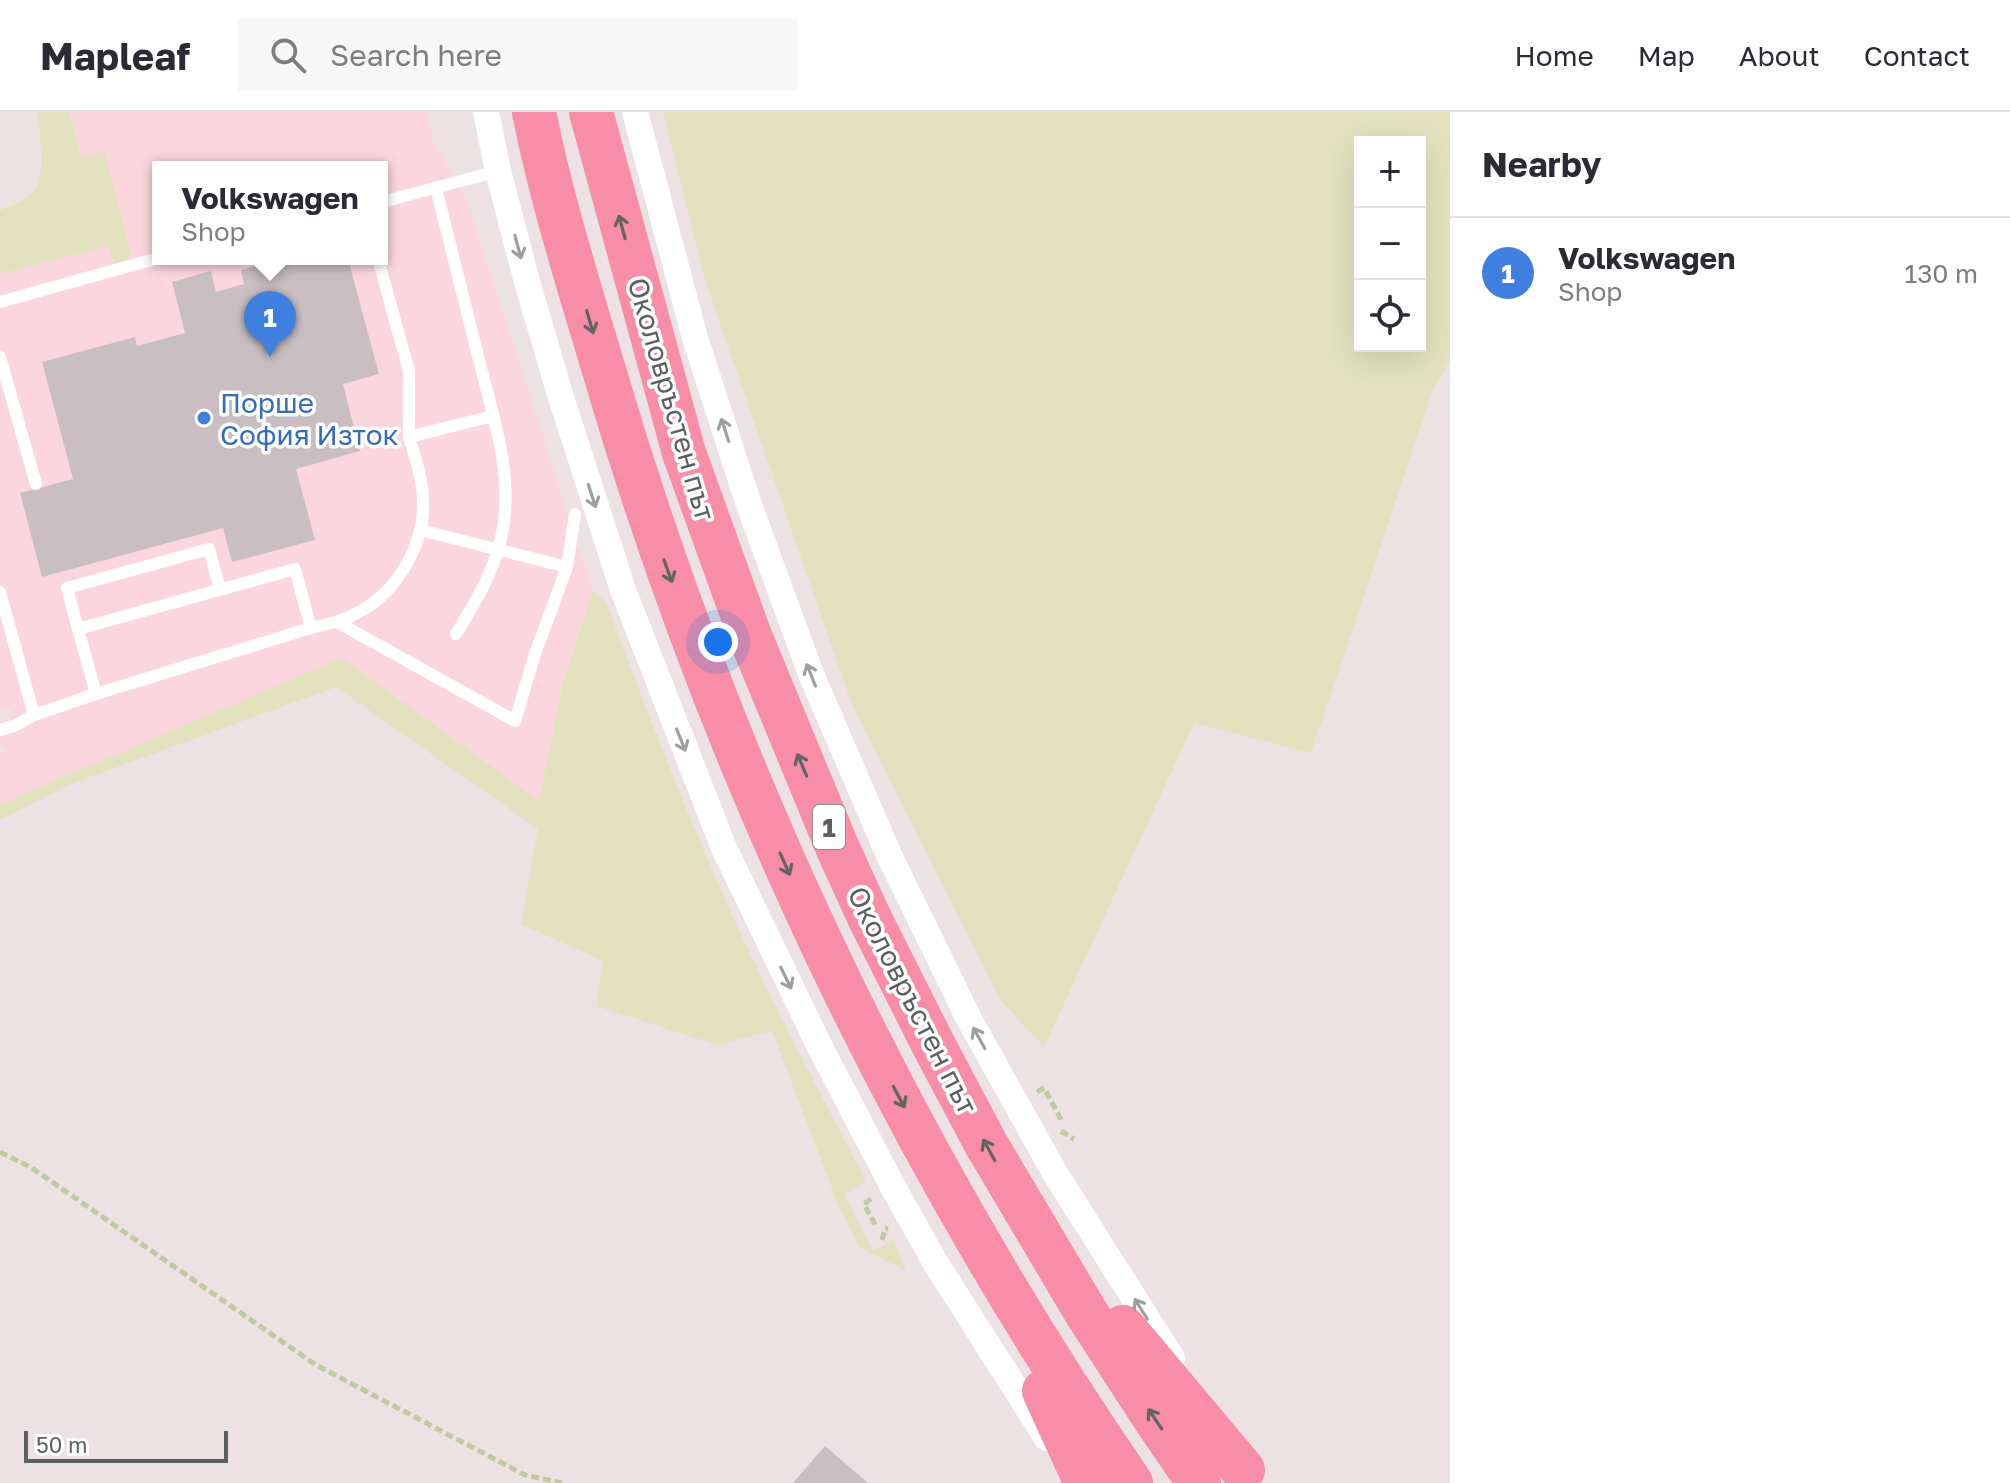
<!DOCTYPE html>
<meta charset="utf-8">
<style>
body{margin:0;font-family:"Golos Text",sans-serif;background:#f7f7f7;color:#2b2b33}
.controls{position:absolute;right:24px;top:24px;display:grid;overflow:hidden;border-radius:0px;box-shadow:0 8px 32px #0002}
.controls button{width:72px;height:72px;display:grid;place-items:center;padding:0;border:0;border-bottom:2px solid #e1e1e2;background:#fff;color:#2b2b33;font:40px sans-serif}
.scale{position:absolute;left:24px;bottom:20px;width:204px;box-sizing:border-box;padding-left:8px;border:4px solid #5a615e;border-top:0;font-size:22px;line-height:28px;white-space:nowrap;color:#5a615e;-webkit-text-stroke:6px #fff;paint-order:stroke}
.you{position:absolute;left:718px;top:530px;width:28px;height:28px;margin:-20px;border:6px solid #fff;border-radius:50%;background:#1a73e8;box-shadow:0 0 0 12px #1a73e833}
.badge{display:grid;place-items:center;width:52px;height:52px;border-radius:50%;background:#e033d0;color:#fff;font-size:26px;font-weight:700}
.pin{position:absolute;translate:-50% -66px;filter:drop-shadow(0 2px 4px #0008)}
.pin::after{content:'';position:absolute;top:42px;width:28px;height:24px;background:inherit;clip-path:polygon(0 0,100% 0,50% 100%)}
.popup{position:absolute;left:152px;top:49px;width:236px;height:104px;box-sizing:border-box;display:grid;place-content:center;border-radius:0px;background:#fff;filter:drop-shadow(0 2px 6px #0005);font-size:26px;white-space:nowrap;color:#7c7c81}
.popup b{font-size:30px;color:#2b2b33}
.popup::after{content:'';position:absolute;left:50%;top:100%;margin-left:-16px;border:16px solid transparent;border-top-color:#fff}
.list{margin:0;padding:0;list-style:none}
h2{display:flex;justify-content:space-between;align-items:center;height:104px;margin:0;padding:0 32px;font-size:34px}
h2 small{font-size:26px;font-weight:400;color:#7c7c81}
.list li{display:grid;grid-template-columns:52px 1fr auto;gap:24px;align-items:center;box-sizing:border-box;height:112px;padding:0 32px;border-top:2px solid #e1e1e2}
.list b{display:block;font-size:30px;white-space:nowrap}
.list p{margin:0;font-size:26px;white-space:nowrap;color:#7c7c81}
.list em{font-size:26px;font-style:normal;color:#7c7c81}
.icon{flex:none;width:44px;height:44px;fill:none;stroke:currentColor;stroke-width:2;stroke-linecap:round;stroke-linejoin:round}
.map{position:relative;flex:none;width:1450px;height:1371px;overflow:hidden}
header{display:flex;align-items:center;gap:48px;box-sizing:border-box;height:112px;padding:0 40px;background:#fff;border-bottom:2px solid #e1e1e2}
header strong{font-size:38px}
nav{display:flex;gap:44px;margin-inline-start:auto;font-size:28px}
.search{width:560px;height:72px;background:#f7f7f7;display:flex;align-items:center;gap:20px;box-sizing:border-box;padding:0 28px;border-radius:0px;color:#7c7c81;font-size:30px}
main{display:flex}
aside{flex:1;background:#fff}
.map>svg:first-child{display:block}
</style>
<header>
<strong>Mapleaf</strong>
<div class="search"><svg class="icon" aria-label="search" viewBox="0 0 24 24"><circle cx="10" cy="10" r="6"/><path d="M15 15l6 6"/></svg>Search here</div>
<nav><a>Home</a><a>Map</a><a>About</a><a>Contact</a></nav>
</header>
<main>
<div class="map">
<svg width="1450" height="1371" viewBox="0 0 1450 1371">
<rect width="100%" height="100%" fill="#ece1e3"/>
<!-- commercial -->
<path fill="#fcd6de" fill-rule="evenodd" d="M69,0H426L433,28L468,91L593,479L562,574L539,690L342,546L0,692V642L7,638L4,634L0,635V613L17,593L0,597V162L108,134L104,41L81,45ZM158,55H382V147H158Z"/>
<!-- green -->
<g fill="#e2e3be" fill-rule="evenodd">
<path d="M38,0H69L81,45L104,40L131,141L127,150L115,153L107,134L0,162V98C11,94 25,89 33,80C47,65 39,20 38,0Z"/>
<path d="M663,0H1450V248L1433,278L1311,641L1194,611L1044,935L1001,889L852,593L706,171ZM1360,30H1420V234H1360Z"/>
<path d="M593,479L606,490C644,593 684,695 729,796C771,889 819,979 866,1069L844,1082L873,1139L894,1127L906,1159L859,1135L839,1095L772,919L717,933L596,894L603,849L521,812L538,717L336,575L68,673L0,708V692L342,546L539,689L562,574Z"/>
</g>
<!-- building -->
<g fill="#c9bfc3">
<path d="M283,147H348L379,262L343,272L360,339L296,357L315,428L232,450L223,416L42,465L20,381L73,367L42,250L135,225L137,234L185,221L172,170L211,159L216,180L244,172L241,158Z"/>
<path d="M825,1334L868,1371H793Z"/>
</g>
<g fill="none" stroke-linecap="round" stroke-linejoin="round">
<!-- path -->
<g stroke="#bdcb9d" stroke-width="5" stroke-dasharray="8 4" stroke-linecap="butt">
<path d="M1037,980L1044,976L1063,1011"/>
<path d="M1061,1019L1074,1027"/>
<path d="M0,1040L32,1056L316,1253L525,1363L562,1371"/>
<path d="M871,1087L864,1092L877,1116"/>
<path d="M882,1128L885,1117L888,1116"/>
</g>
<!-- lane -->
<g stroke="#fff" stroke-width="12">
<path d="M436,76C450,133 465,191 479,248C492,301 513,361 503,416C497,455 476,489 456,522"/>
<path d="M382,90L498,59"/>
<path d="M378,147L409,259V325L493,304"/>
<path d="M0,190L158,146"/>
<path d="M0,245L36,372"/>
<path d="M420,418L567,455"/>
<path d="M0,480L34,603"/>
<path d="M337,510L515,609L535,542L567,455L575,402"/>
<path d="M78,517L67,476L209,437L220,478"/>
<path d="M96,582L78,517L295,457L311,516"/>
<path d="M0,618L16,613L34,603L96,582L311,516C328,512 344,509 359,500C398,479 426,431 423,386C422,365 415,345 409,325"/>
</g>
<!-- street -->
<g stroke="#fff" stroke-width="26">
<path d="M486,0L498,59L526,166L559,279L623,478L724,736L819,933L893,1075L935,1150L1047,1326"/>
<path d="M635,0L695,226L749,393L811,562L889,743L969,907L1056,1063L1172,1246"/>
</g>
<!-- highway -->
<g stroke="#f78da6" stroke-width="44">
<path d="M534,0C551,86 578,171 603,255C719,652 897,1030 1131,1371"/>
<path d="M591,0L684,341L750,524L838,737L870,807L933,932L986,1032L1087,1202L1157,1310L1199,1371"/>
<path d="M1123,1215L1243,1358"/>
<path d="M1044,1279L1086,1371"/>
</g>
</g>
<!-- one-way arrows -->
<defs><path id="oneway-shaft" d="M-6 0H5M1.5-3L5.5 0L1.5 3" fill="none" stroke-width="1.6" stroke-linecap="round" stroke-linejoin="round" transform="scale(2)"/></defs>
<g stroke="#626362">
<use href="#oneway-shaft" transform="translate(622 115) rotate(-105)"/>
<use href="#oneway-shaft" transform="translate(590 210) rotate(74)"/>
<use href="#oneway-shaft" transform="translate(668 459) rotate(70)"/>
<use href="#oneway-shaft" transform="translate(802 653) rotate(-113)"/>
<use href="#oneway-shaft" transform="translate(785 752) rotate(66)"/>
<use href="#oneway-shaft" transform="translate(899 985) rotate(62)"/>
<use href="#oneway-shaft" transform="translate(989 1038) rotate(-119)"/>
<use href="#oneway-shaft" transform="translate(1155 1307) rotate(-124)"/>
</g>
<g stroke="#9ca09e">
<use href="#oneway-shaft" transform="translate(518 135) rotate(75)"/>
<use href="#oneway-shaft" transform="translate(725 318) rotate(-108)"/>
<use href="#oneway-shaft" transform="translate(592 384) rotate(72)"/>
<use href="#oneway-shaft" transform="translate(811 563) rotate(-112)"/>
<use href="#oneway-shaft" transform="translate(681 628) rotate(68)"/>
<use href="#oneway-shaft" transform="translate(786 866) rotate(64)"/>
<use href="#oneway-shaft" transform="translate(979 926) rotate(-119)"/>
<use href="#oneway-shaft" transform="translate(1141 1197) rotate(-122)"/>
</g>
<!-- markers -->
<circle fill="#3f7fe0" stroke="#fff" stroke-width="3" cx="204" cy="306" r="8"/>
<g text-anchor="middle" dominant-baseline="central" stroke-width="7" stroke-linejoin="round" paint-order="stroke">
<!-- shield labels -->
<rect fill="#fff" stroke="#8c908e" stroke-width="2" x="813" y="693" width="32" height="44" rx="6"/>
<g font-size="26" font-weight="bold" fill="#5a615e">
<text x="829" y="715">1</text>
</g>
<!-- street labels -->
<g font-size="28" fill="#5a615e" stroke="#fff">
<text transform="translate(672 287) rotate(74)">Околовръстен път</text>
<text transform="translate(913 888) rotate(63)">Околовръстен път</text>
</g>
<!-- shop labels -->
<g font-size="28" fill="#366cbe" stroke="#fff" text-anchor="start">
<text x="220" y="290">Порше<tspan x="220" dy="32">София Изток</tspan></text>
</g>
</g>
</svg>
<div class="controls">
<button>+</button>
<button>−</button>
<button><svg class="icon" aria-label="locate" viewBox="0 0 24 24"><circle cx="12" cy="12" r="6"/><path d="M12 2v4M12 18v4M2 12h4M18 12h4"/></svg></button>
</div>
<div class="scale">50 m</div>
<div class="you"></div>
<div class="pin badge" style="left:270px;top:245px;background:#3f7fe0">1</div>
<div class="popup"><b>Volkswagen</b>Shop</div>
</div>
<aside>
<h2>Nearby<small></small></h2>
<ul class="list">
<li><span class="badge" style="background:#3f7fe0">1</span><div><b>Volkswagen</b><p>Shop</p></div><em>130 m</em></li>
</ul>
</aside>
</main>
